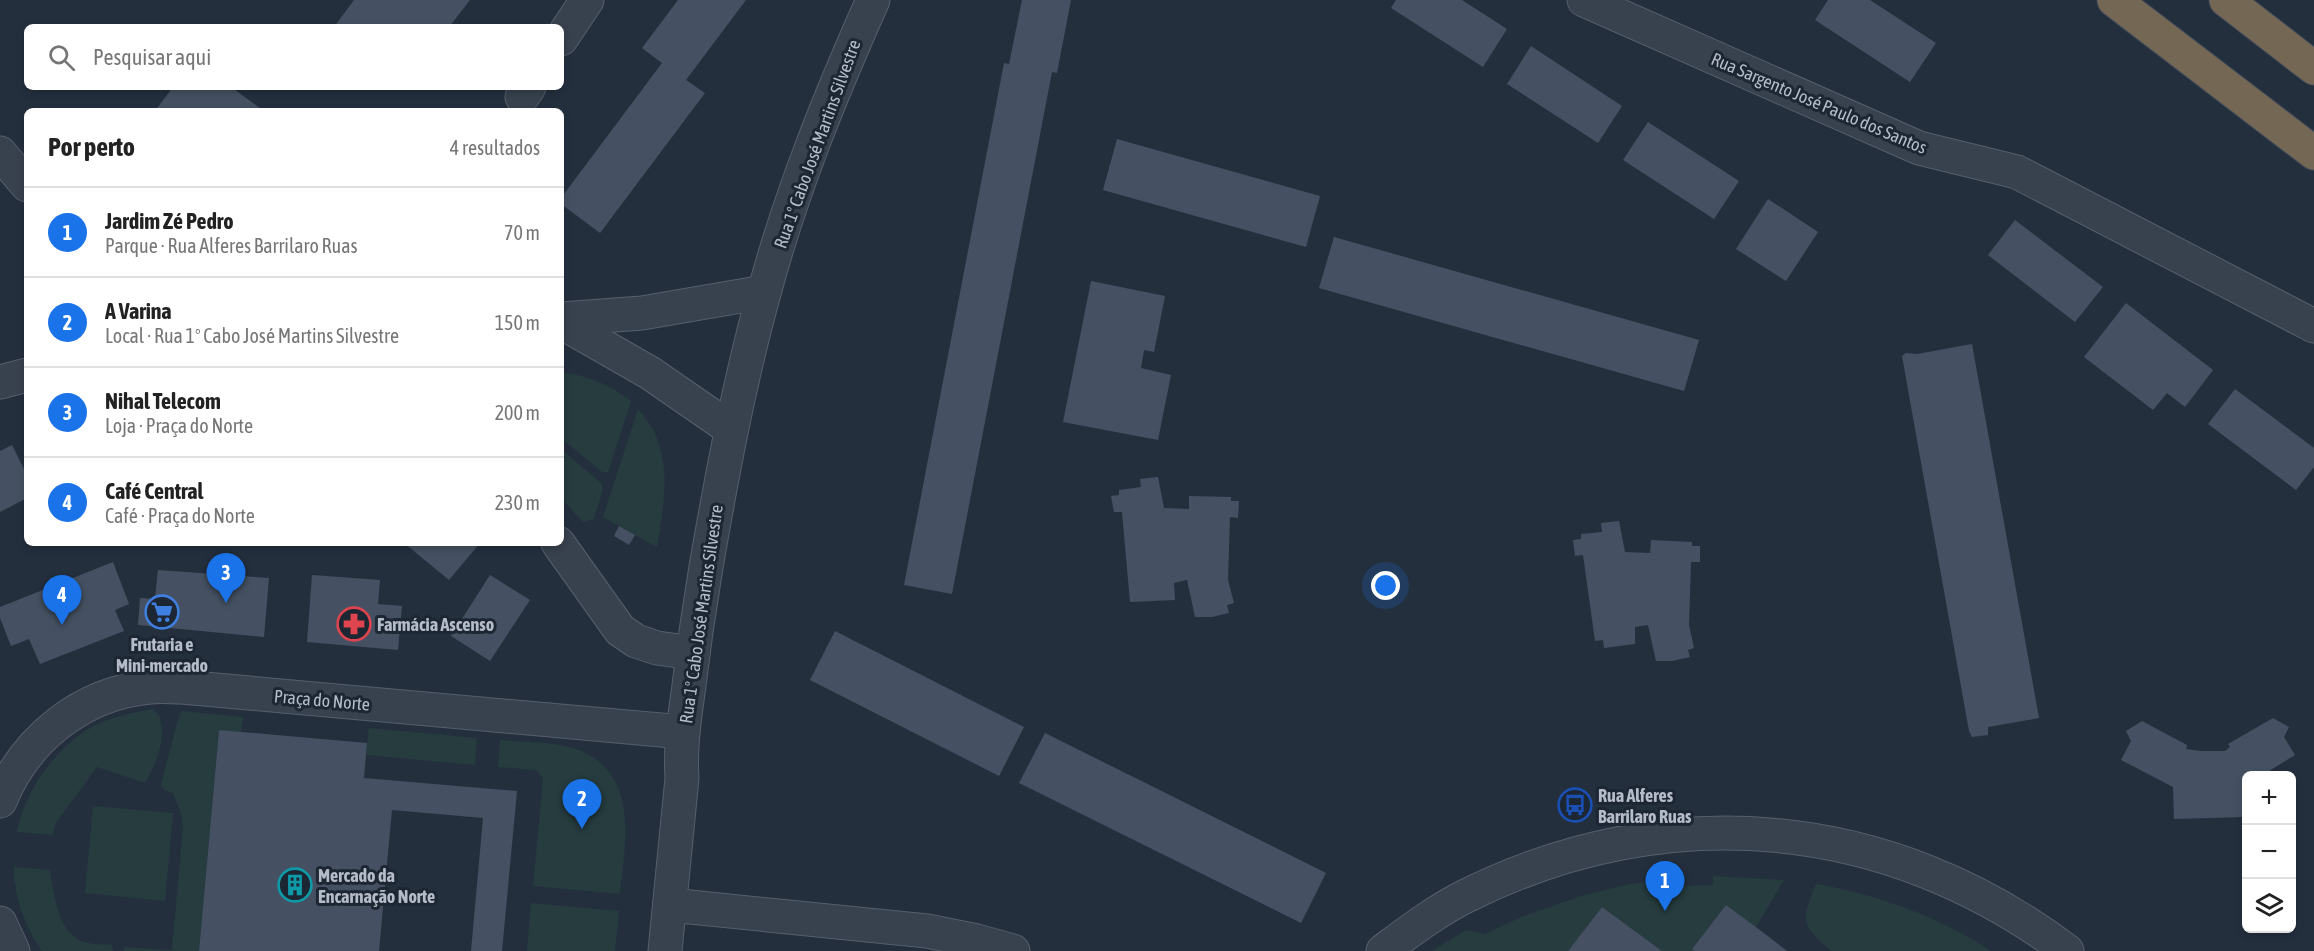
<!DOCTYPE html>
<html lang="pt">
<meta charset="utf-8">
<style>
body{margin:0;font-family:"Asap Condensed",sans-serif;background:#f2f2f2;color:#222}
.controls{position:absolute;right:18px;bottom:18px;display:grid;overflow:hidden;border-radius:9px;box-shadow:0 3px 9px #0003}
.controls button{width:54px;height:54px;display:grid;place-items:center;padding:0;border:0;border-bottom:2px solid #e0e0e0;background:#fff;color:#222;font:30px sans-serif}
.you{position:absolute;left:1386px;top:586px;width:21px;height:21px;margin:-15px;border:4px solid #fff;border-radius:50%;background:#1a73e8;box-shadow:0 0 0 9px #1a73e833}
.badge{display:grid;place-items:center;width:39px;height:39px;border-radius:50%;background:#1a73e8;color:#fff;font-size:20px;font-weight:700}
.pin{position:absolute;translate:-50% -50px;filter:drop-shadow(0 2px 3px #0008)}
.pin::after{content:'';position:absolute;top:32px;width:21px;height:18px;background:inherit;clip-path:polygon(0 0,100% 0,50% 100%)}
.list{margin:0;padding:0;list-style:none}
h2{display:flex;justify-content:space-between;align-items:center;height:78px;margin:0;padding:0 24px;font-size:26px}
h2 small{font-size:20px;font-weight:400;color:#767676}
.list li{display:grid;grid-template-columns:39px 1fr auto;gap:18px;align-items:center;box-sizing:border-box;height:90px;padding:0 24px;border-top:2px solid #e0e0e0}
.list b{display:block;font-size:22px;white-space:nowrap}
.list p{margin:0;font-size:20px;white-space:nowrap;color:#767676}
.list em{font-size:20px;font-style:normal;color:#767676}
.icon{flex:none;width:33px;height:33px;fill:none;stroke:currentColor;stroke-width:2;stroke-linecap:round;stroke-linejoin:round}
.map{position:relative;flex:none;width:2314px;height:951px;overflow:hidden}
.search{position:absolute;background:#fff;box-shadow:0 3px 9px #0003;left:24px;top:24px;width:540px;height:66px;display:flex;align-items:center;gap:15px;box-sizing:border-box;padding:0 21px;border-radius:9px;color:#767676;font-size:22px}
.panel{position:absolute;background:#fff;box-shadow:0 3px 9px #0003;left:24px;top:108px;width:540px;height:438px;border-radius:9px}
.map>svg:first-child{display:block}
</style>
<div class="map">
<svg width="2314" height="951" viewBox="0 0 2314 951">
<rect width="100%" height="100%" fill="#242f3e"/>
<!-- green -->
<g fill="#263c3f">
<path d="M561,372C588,376 609,384 631,401L608,472H602L561,438Z"/>
<path d="M638,409C675,449 665,498 657,547L603,517Z"/>
<path d="M561,449L602,484V492L594,519L583,522L561,498Z"/>
<path d="M153,709L159,715C167,739 157,762 145,783L97,767L55,824L53,835L17,832C25,790 54,750 90,728C109,717 131,713 153,709Z"/>
<path d="M182,711L243,717L241,732L219,730L199,951H124V947L172,950L183,828L182,816L173,793L164,790L161,785L179,716Z"/>
<path d="M369,728L477,738L475,765L366,755Z"/>
<path d="M500,740C525,743 556,741 579,750C640,776 625,841 620,894L533,886L543,778L536,770L498,767Z"/>
<path d="M93,806L173,813L165,901L85,893Z"/>
<path d="M14,867L50,870C54,894 56,926 79,940C88,945 102,944 112,945L113,951H42C25,926 14,897 14,867Z"/>
<path d="M1713,876L1784,880L1756,927L1726,905L1692,949L1695,951H1662L1602,907L1568,951H1432L1466,930L1484,934L1524,916L1578,897L1630,884L1676,878L1677,886L1713,885Z"/>
<path d="M1816,884C1876,894 1940,917 1991,951H1832C1800,926 1801,920 1816,884Z"/>
<path d="M531,903L619,911L615,951H527Z"/>
</g>
<!-- building -->
<g fill="#455162">
<path d="M354,0H470L449,27H334Z"/>
<path d="M678,0H746L686,80L705,93L600,233L561,204V198L662,63L642,48Z"/>
<path d="M1022,0H1071L1057,73L1052,72L952,594L904,585L1004,63L1009,64Z"/>
<path d="M1396,0H1462L1507,29L1483,67L1391,8Z"/>
<path d="M1828,0H1870L1936,43L1910,82L1815,20Z"/>
<path d="M1531,46L1622,106L1598,143L1507,84Z"/>
<path d="M173,87H231L264,111H155Z"/>
<path d="M1648,122L1739,181L1714,219L1623,160Z"/>
<path d="M1117,139L1320,196L1306,247L1103,190Z"/>
<path d="M1768,199L1818,232L1786,281L1736,249Z"/>
<path d="M2015,220L2103,287L2075,322L1988,255Z"/>
<path d="M1334,237L1699,340L1684,391L1319,288Z"/>
<path d="M1091,281L1165,296L1154,352L1144,350L1141,368L1171,375L1158,440L1063,422Z"/>
<path d="M2126,303L2213,370L2185,407L2167,393L2153,410L2084,357Z"/>
<path d="M1972,344L2039,718L1988,727V735L1972,737L1969,731L1902,356L1906,353L1917,354Z"/>
<path d="M2235,389L2314,448V467L2296,490L2208,424Z"/>
<path d="M12,445L27,475V498L0,512V451Z"/>
<path d="M1158,477L1164,508L1189,509V496L1231,497V501H1239L1238,518L1230,517L1228,580L1234,603L1227,605L1229,613L1212,617H1195L1187,580L1174,583L1175,600L1130,602L1122,512H1114L1111,496L1119,495V490L1141,487L1140,479Z"/>
<path d="M1619,521L1625,552L1650,553L1651,540L1692,542V546H1700V562H1691L1689,625L1694,648L1688,650L1690,657L1672,661H1656L1648,625L1635,627V644L1604,648L1603,640L1595,641L1583,555L1575,556L1573,540L1581,539V534L1602,532L1601,523Z"/>
<path d="M619,526L635,535L629,545L614,536Z"/>
<path d="M404,543H480L449,580Z"/>
<path d="M113,562L129,604L115,610L124,631L40,664L29,639L11,646L0,618V607Z"/>
<path d="M158,570L269,578L264,637L138,625L140,598L155,599Z"/>
<path d="M312,575L380,580L378,604L402,606L398,650L307,642Z"/>
<path d="M490,575L530,600L490,661L451,636Z"/>
<path d="M835,631L1024,727L999,776L810,680Z"/>
<path d="M2273,718L2289,727L2284,737L2295,755L2261,776H2246V784L2244,785L2245,817L2174,819L2173,787L2121,760L2131,741L2126,731L2142,721L2187,745L2186,749L2201,751H2225L2230,747L2228,744Z"/>
<path d="M219,730L367,743L364,778L517,791L502,951H471L483,818L392,810L379,951H199Z"/>
<path d="M1045,733L1326,873L1301,923L1019,783Z"/>
<path d="M1726,905L1756,927L1787,951H1695L1692,949Z"/>
<path d="M1602,907L1662,951H1568Z"/>
</g>
<g fill="none" stroke-linecap="round" stroke-linejoin="round">
<defs>
<g id="minor">
<path d="M1584,0L1919,148L2017,172L2314,326"/>
<path d="M561,39L587,0"/>
<path d="M522,97L529,87"/>
<path d="M0,153L27,185"/>
<path d="M561,319L642,313L764,292"/>
<path d="M561,322L650,373L731,429"/>
<path d="M0,382L27,375"/>
<path d="M558,543L620,630L636,641L657,648L693,653"/>
<path d="M0,801C25,739 82,693 150,687C160,686 172,687 182,687L683,732"/>
<path d="M670,905L927,931L977,941L1013,951"/>
<path d="M0,923L13,951"/>
<path d="M665,951L682,778C680,749 684,721 688,693C693,651 699,609 706,567C722,475 739,383 764,293C791,192 831,94 873,0"/>
<path d="M1383,951C1410,931 1436,911 1466,896C1667,796 1888,816 2067,951"/>
</g>
<g id="highway">
<path d="M2114,0L2314,153"/>
<path d="M2226,0L2314,68"/>
</g>
</defs>
<!-- minor casing -->
<use href="#minor" stroke="#565f6c" stroke-width="35"/>
<!-- highway casing -->
<use href="#highway" stroke="#434c59" stroke-width="35"/>
<!-- minor -->
<use href="#minor" stroke="#38414e" stroke-width="33"/>
<!-- highway -->
<use href="#highway" stroke="#746855" stroke-width="33"/>
</g>
<!-- icons -->
<defs>
<symbol id="supermarket-ring" viewBox="-11 -11 22 22"><circle r="9.5" fill="#1d2633" stroke="#3f7fe0" stroke-width="1.5"/><path d="M-6-5.5h2.5l.6 2H6L4.5 2H-2.5L-4.4-4H-6ZM-1.5 3.2a1.3 1.3 0 1 0 .1 0ZM3 3.2a1.3 1.3 0 1 0 .1 0Z" fill="#3f7fe0"/></symbol>
<symbol id="pharmacy-ring" viewBox="-11 -11 22 22"><circle r="9.5" fill="#1d2633" stroke="#e0444e" stroke-width="1.5"/><path d="M-2-6h4v4h4v4h-4v4h-4v-4h-4v-4h4Z" fill="#e0444e"/></symbol>
<symbol id="bus-ring" viewBox="-11 -11 22 22"><circle r="9.5" fill="#1d2633" stroke="#1a4fb4" stroke-width="1.5"/><path d="M-5-6H5V4H4V6H2V4H-2V6H-4V4H-5ZM-3.5-4V0h7V-4ZM-3.5 1.2v1.5H-2V1.2ZM2 1.2v1.5H3.5V1.2Z" fill="#1a4fb4"/></symbol>
<symbol id="building-ring" viewBox="-11 -11 22 22"><circle r="9.5" fill="#1d2633" stroke="#0f9aa8" stroke-width="1.5"/><path d="M-4-6H4V6H1V3H-1V6H-4ZM-2.5-4.3h1.7v1.8h-1.7ZM.8-4.3h1.7v1.8H.8ZM-2.5-1h1.7V.8h-1.7ZM.8-1h1.7V.8H.8Z" fill="#0f9aa8"/></symbol>
</defs>
<g fill-rule="evenodd">
<use href="#supermarket-ring" x="143" y="593" width="38" height="38"/>
<use href="#pharmacy-ring" x="335" y="605" width="38" height="38"/>
<use href="#bus-ring" x="1556" y="786" width="38" height="38"/>
<use href="#building-ring" x="276" y="866" width="38" height="38"/>
</g>
<g text-anchor="middle" dominant-baseline="central" stroke-width="6" stroke-linejoin="round" paint-order="stroke">
<!-- street labels -->
<g font-size="18" fill="#b4bcc9" stroke="#1d2633">
<text transform="translate(1819 103) rotate(23)">Rua Sargento José Paulo dos Santos</text>
<text transform="translate(817 144) rotate(-70)">Rua 1º Cabo José Martins Silvestre</text>
<text transform="translate(701 614) rotate(-82)">Rua 1º Cabo José Martins Silvestre</text>
<text transform="translate(322 700) rotate(5)">Praça do Norte</text>
</g>
<!-- poi labels -->
<g font-size="18" font-weight="bold" fill="#b4bcc9" stroke="#1d2633" text-anchor="start">
<text x="377" y="624">Farmácia Ascenso</text>
<text x="162" y="644" text-anchor="middle">Frutaria e<tspan x="162" dy="21">Mini-mercado</tspan></text>
<text x="1598" y="795">Rua Alferes<tspan x="1598" dy="21">Barrilaro Ruas</tspan></text>
<text x="318" y="875">Mercado da<tspan x="318" dy="21">Encarnação Norte</tspan></text>
</g>
</g>
</svg>
<div class="controls">
<button>+</button>
<button>−</button>
<button><svg class="icon" aria-label="layers" viewBox="0 0 24 24"><path d="M12 4l9 5-9 5-9-5zM3 14l9 5 9-5"/></svg></button>
</div>
<div class="you"></div>
<div class="pin badge" style="left:1665px;top:911px">1</div>
<div class="pin badge" style="left:582px;top:829px">2</div>
<div class="pin badge" style="left:226px;top:603px">3</div>
<div class="pin badge" style="left:62px;top:625px">4</div>
<div class="search"><svg class="icon" aria-label="search" viewBox="0 0 24 24"><circle cx="10" cy="10" r="6"/><path d="M15 15l6 6"/></svg>Pesquisar aqui</div>
<section class="panel">
<h2>Por perto<small>4 resultados</small></h2>
<ul class="list">
<li><span class="badge">1</span><div><b>Jardim Zé Pedro</b><p>Parque · Rua Alferes Barrilaro Ruas</p></div><em>70 m</em></li>
<li><span class="badge">2</span><div><b>A Varina</b><p>Local · Rua 1º Cabo José Martins Silvestre</p></div><em>150 m</em></li>
<li><span class="badge">3</span><div><b>Nihal Telecom</b><p>Loja · Praça do Norte</p></div><em>200 m</em></li>
<li><span class="badge">4</span><div><b>Café Central</b><p>Café · Praça do Norte</p></div><em>230 m</em></li>
</ul>
</section>
</div>
